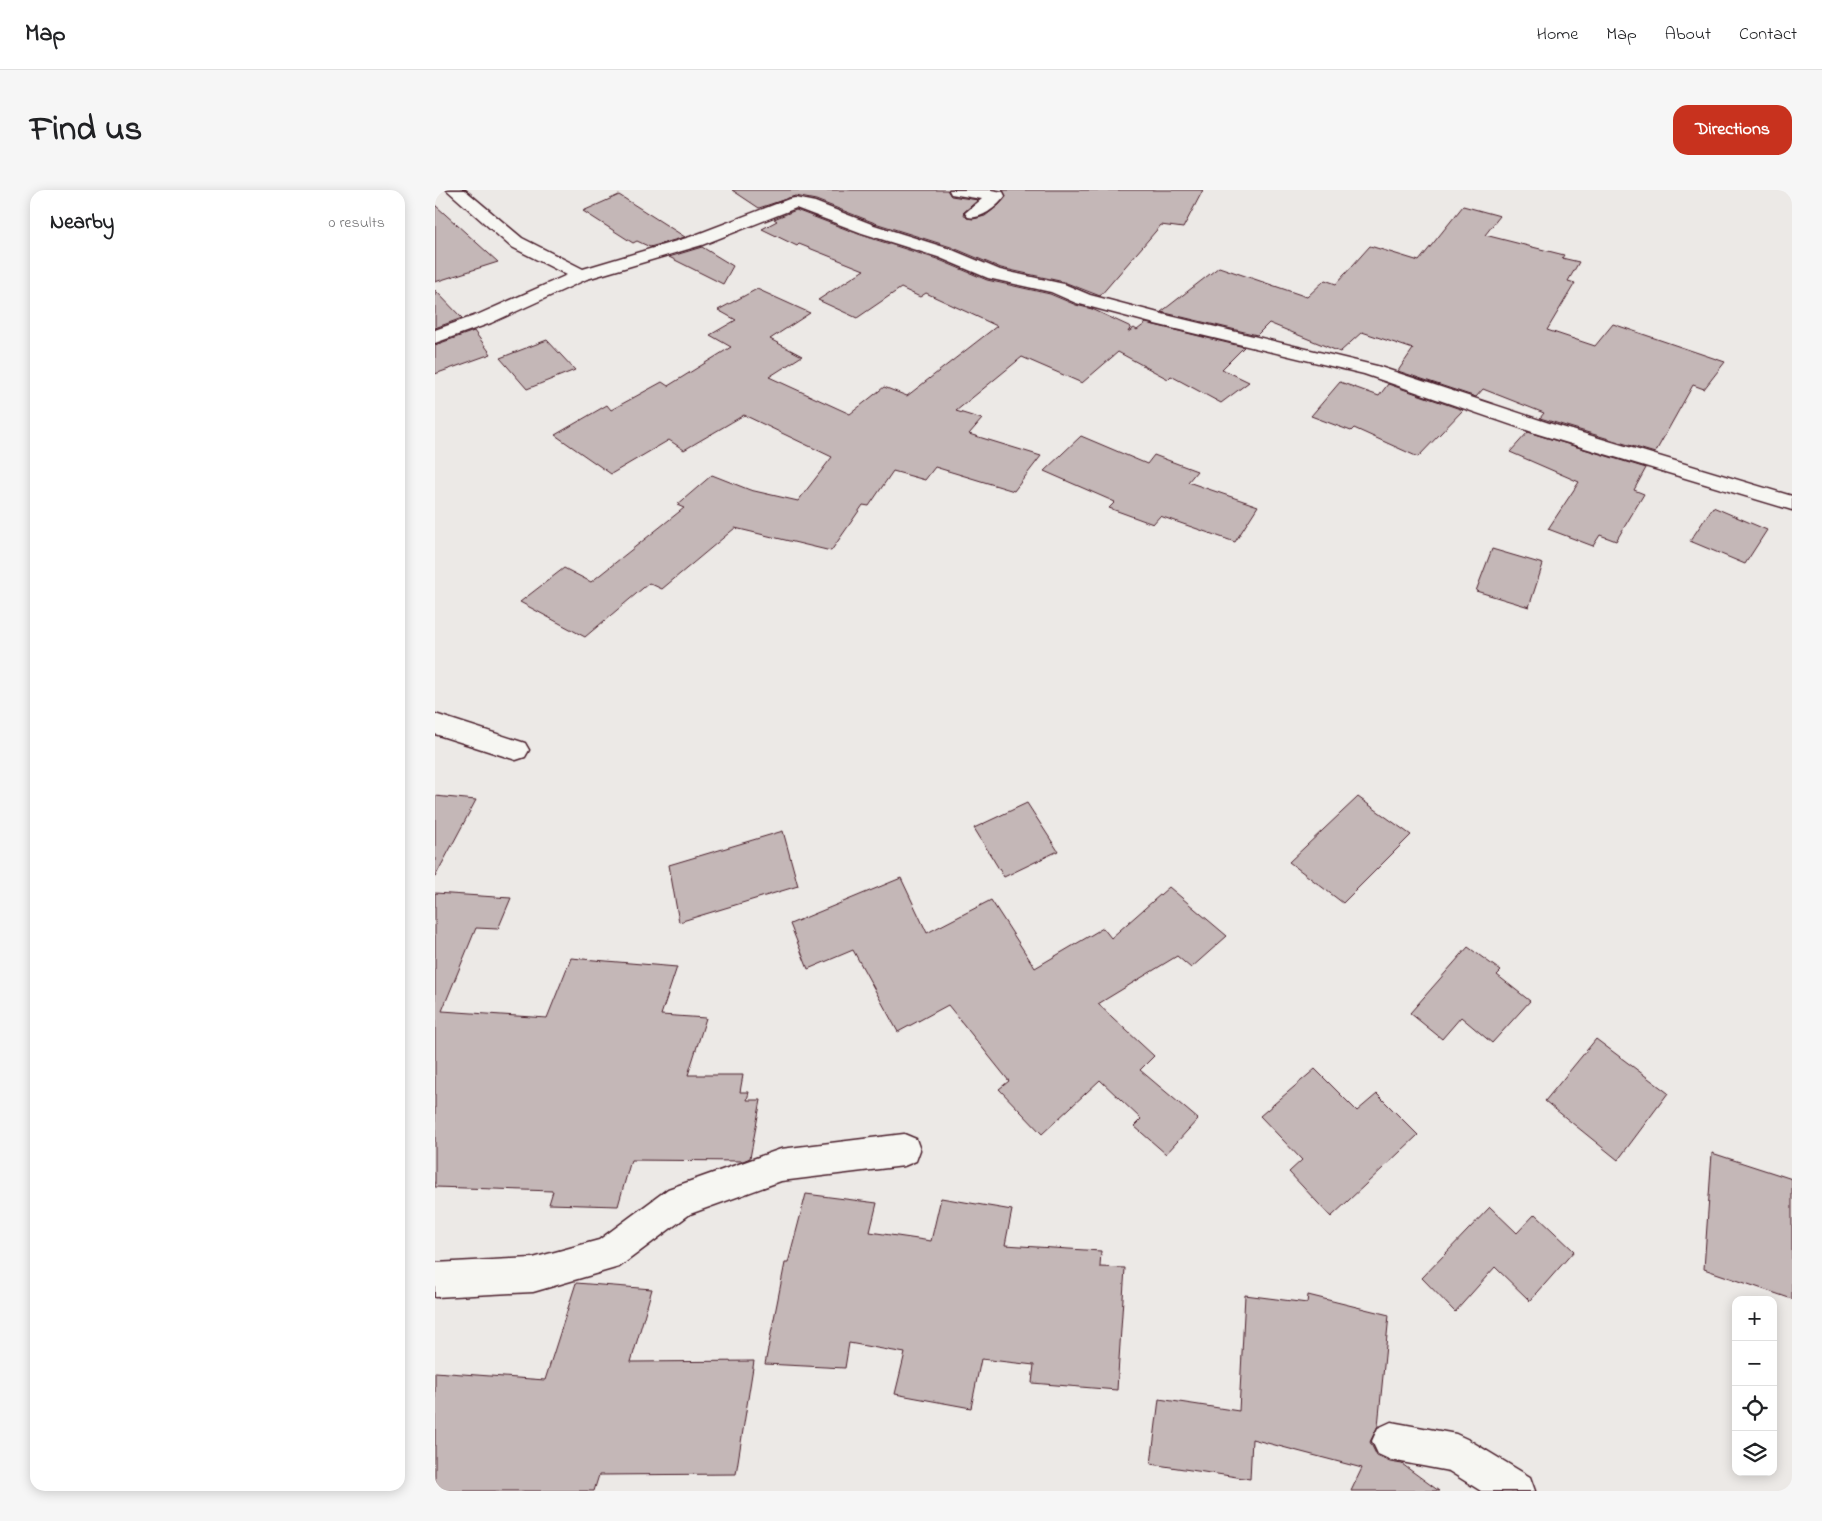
<!DOCTYPE html>
<meta charset="utf-8">
<style>
body{margin:0;font-family:"Indie Flower",sans-serif;background:#f6f6f6;color:#202124}
.controls{position:absolute;right:15px;bottom:15px;display:grid;overflow:hidden;border-radius:10px;box-shadow:0 2px 12px #0003}
.controls button{width:45px;height:45px;display:grid;place-items:center;padding:0;border:0;border-bottom:1px solid #e0e0e0;background:#fff;color:#202124;font:25px sans-serif}
.list{margin:0;padding:0;list-style:none}
h2{display:flex;justify-content:space-between;align-items:center;height:65px;margin:0;padding:0 20px;font-size:21px}
h2 small{font-size:16px;font-weight:400;color:#757577}
.icon{flex:none;width:28px;height:28px;fill:none;stroke:currentColor;stroke-width:2;stroke-linecap:round;stroke-linejoin:round}
.map{position:relative;flex:none;width:1357px;height:1301px;overflow:hidden;border-radius:15px}
header{display:flex;align-items:center;gap:30px;box-sizing:border-box;height:70px;padding:0 25px;background:#fff;border-bottom:1px solid #e0e0e0}
header strong{font-size:24px}
nav{display:flex;gap:28px;margin-inline-start:auto;font-size:18px}
.intro{display:flex;align-items:center;justify-content:space-between;box-sizing:border-box;height:120px;padding:0 30px}
h1{margin:0;font-size:35px}
.button{padding:12px 22px;border-radius:15px;background:#c8321e;color:#fff;font-size:18px;font-weight:700}
main{display:flex;gap:30px;padding:0 30px}
aside{flex:1;background:#fff;border-radius:15px;box-shadow:0 2px 12px #0003}
.map>svg:first-child{display:block}
</style>
<header>
<strong>Map</strong>
<nav><a>Home</a><a>Map</a><a>About</a><a>Contact</a></nav>
</header>
<div class="intro"><h1>Find us</h1><a class="button">Directions</a></div>
<main>
<aside>
<h2>Nearby<small>0 results</small></h2>
<ul class="list">
</ul>
</aside>
<div class="map">
<svg width="1357" height="1301" viewBox="0 0 1357 1301">
<rect width="100%" height="100%" fill="#ece9e6"/>
<filter id="ink" filterUnits="userSpaceOnUse"><feTurbulence type="fractalNoise" baseFrequency=".02" numOctaves="2"/><feDisplacementMap in="SourceGraphic" scale="10" xChannelSelector="R" yChannelSelector="G"/><feConvolveMatrix kernelMatrix="1 2 1 2 8 2 1 2 1" color-interpolation-filters="sRGB"/></filter>
<g filter="url(#ink)">
<!-- building -->
<g fill="#c4b7b7" stroke="#4a1f2b">
<path d="M297,0H512L516,6L543,10L528,23L532,28L538,29L550,26L564,15L571,7L567,0H768L748,38L726,35L665,106L629,92L566,78L516,57L440,33L381,10L360,6L324,18Z"/>
<path d="M184,5L250,47L215,57L202,51L198,53L148,21Z"/>
<path d="M0,15L63,72L0,92Z"/>
<path d="M1028,16L1065,26L1050,45L1129,65L1127,68L1144,72L1133,91L1140,93L1112,140L1160,156L1178,134L1290,172L1269,199L1258,195L1220,263L1105,228L1109,223L1048,199L1041,207L963,181L978,159L927,142L905,162L834,133L822,145L726,122L784,77L872,107L890,90L901,94L935,56L984,71Z"/>
<path d="M361,20L426,45L502,69L552,90L615,104L641,115L657,119L696,137L693,142L699,138L702,140L711,133L809,157L787,179L814,192L786,213L736,186L733,189L683,162L647,193L587,167L521,221L547,229L534,244L606,266L579,301L500,277L490,290L458,281L434,316L428,315L396,361L300,338L227,399L214,393L150,447L85,412L129,378L156,392L249,318L242,315L277,285L315,300L363,311L397,267L309,225L249,260L234,250L176,284L120,245L172,215L176,220L227,192L233,196L296,157L275,145L301,130L283,120L322,99L375,123L335,149L367,166L334,187L415,224L449,197L472,206L562,136L491,103L485,107L466,98L422,128L383,110L429,80L364,54L362,56L327,39L342,31L339,29Z"/>
<path d="M267,57L298,76L288,94L234,67Z"/>
<path d="M0,100L27,128L0,138Z"/>
<path d="M39,141L56,164L0,184V155Z"/>
<path d="M112,150L140,180L92,199L65,168Z"/>
<path d="M905,192L944,206L953,194L1028,220L983,267L919,238L916,241L876,226Z"/>
<path d="M1093,242L1211,278L1199,300L1209,304L1181,351L1165,345L1158,356L1113,339L1144,292L1075,262Z"/>
<path d="M646,246L712,274L719,265L762,281L753,292L823,316L800,352L725,326L718,334L674,318L680,312L609,281Z"/>
<path d="M1278,317L1332,340L1310,374L1255,351Z"/>
<path d="M1057,359L1108,374L1094,417L1041,401Z"/>
<path d="M0,606L41,610L0,687Z"/>
<path d="M923,607L976,645L908,713L854,672Z"/>
<path d="M592,613L623,661L569,687L539,638Z"/>
<path d="M348,641L363,696L244,732L234,675Z"/>
<path d="M466,688L492,743L556,710L600,778L668,738L676,748L734,697L792,746L756,778L742,766L663,814L719,866L705,880L763,929L731,964L699,936L706,929L665,890L607,944L564,899L574,891L513,815L463,842L418,760L373,779L355,734Z"/>
<path d="M0,703L76,708L63,739L41,738L7,821L112,828L136,768L242,777L226,825L271,828L253,885H308L305,902H314L312,910H326L315,968L308,971L196,970L183,1016L114,1014L118,1001L0,997Z"/>
<path d="M1033,757L1066,781L1062,785L1095,811L1057,853L1026,827L1007,849L975,823Z"/>
<path d="M1161,849L1233,903L1183,970L1110,911Z"/>
<path d="M880,879L922,921L942,904L983,945L896,1027L854,982L867,970L825,926Z"/>
<path d="M1277,963L1357,989V1109L1269,1079Z"/>
<path d="M371,1004L442,1013L435,1042L496,1051L506,1008L577,1020L570,1055L666,1061L665,1077L690,1078L682,1200L597,1193L599,1175L546,1169L536,1218L460,1204L470,1163L414,1153L410,1178L330,1174L350,1073H353Z"/>
<path d="M1055,1017L1082,1043L1100,1024L1139,1061L1095,1111L1060,1077L1020,1122L987,1088Z"/>
<path d="M141,1093L217,1099L196,1172L319,1171L301,1284L164,1285L159,1301H0V1182L110,1190Z"/>
<path d="M810,1105L872,1113L873,1105L954,1125L943,1236L935,1252L942,1266L955,1272L967,1274L1004,1301H916L927,1278L817,1249L815,1289L716,1274L724,1209L804,1221Z"/>
</g>
<g fill="none" stroke-linecap="round" stroke-linejoin="round">
<defs>
<g id="street">
<path d="M12,0H30L87,48L148,79L255,47L354,9L360,8L380,12L439,35L515,59L565,80L629,94L655,105L731,125L942,176L1117,234L1357,306V320L1103,244L929,184L720,134L641,113L616,102L553,88L503,67L427,43L361,18L267,55L152,89L56,133L0,153V140L42,125L132,85L75,56Z"/>
<path d="M514,0H556L568,2L570,6C563,16 546,30 533,27L530,23L547,9L516,4Z"/>
<path d="M0,524L90,553L94,560L90,567L81,570L0,544Z"/>
<path d="M469,944L481,949L485,960L481,971L469,976L346,991L255,1024L184,1077L98,1102L0,1107V1073L98,1068L164,1050L233,999L346,959Z"/>
<path d="M956,1232L1021,1244L1034,1250L1095,1287L1100,1301H1046L1014,1281L956,1270L943,1264L937,1251L943,1238Z"/>
</g>
</defs>
<!-- street casing -->
<use href="#street" stroke="#4a1f2b" stroke-width="3"/>
<!-- street -->
<use href="#street" fill="#f6f6f2" fill-rule="evenodd"/>
</g>
</g>
</svg>
<div class="controls">
<button>+</button>
<button>−</button>
<button><svg class="icon" aria-label="locate" viewBox="0 0 24 24"><circle cx="12" cy="12" r="6"/><path d="M12 2v4M12 18v4M2 12h4M18 12h4"/></svg></button>
<button><svg class="icon" aria-label="layers" viewBox="0 0 24 24"><path d="M12 4l9 5-9 5-9-5zM3 14l9 5 9-5"/></svg></button>
</div>
</div>
</main>
